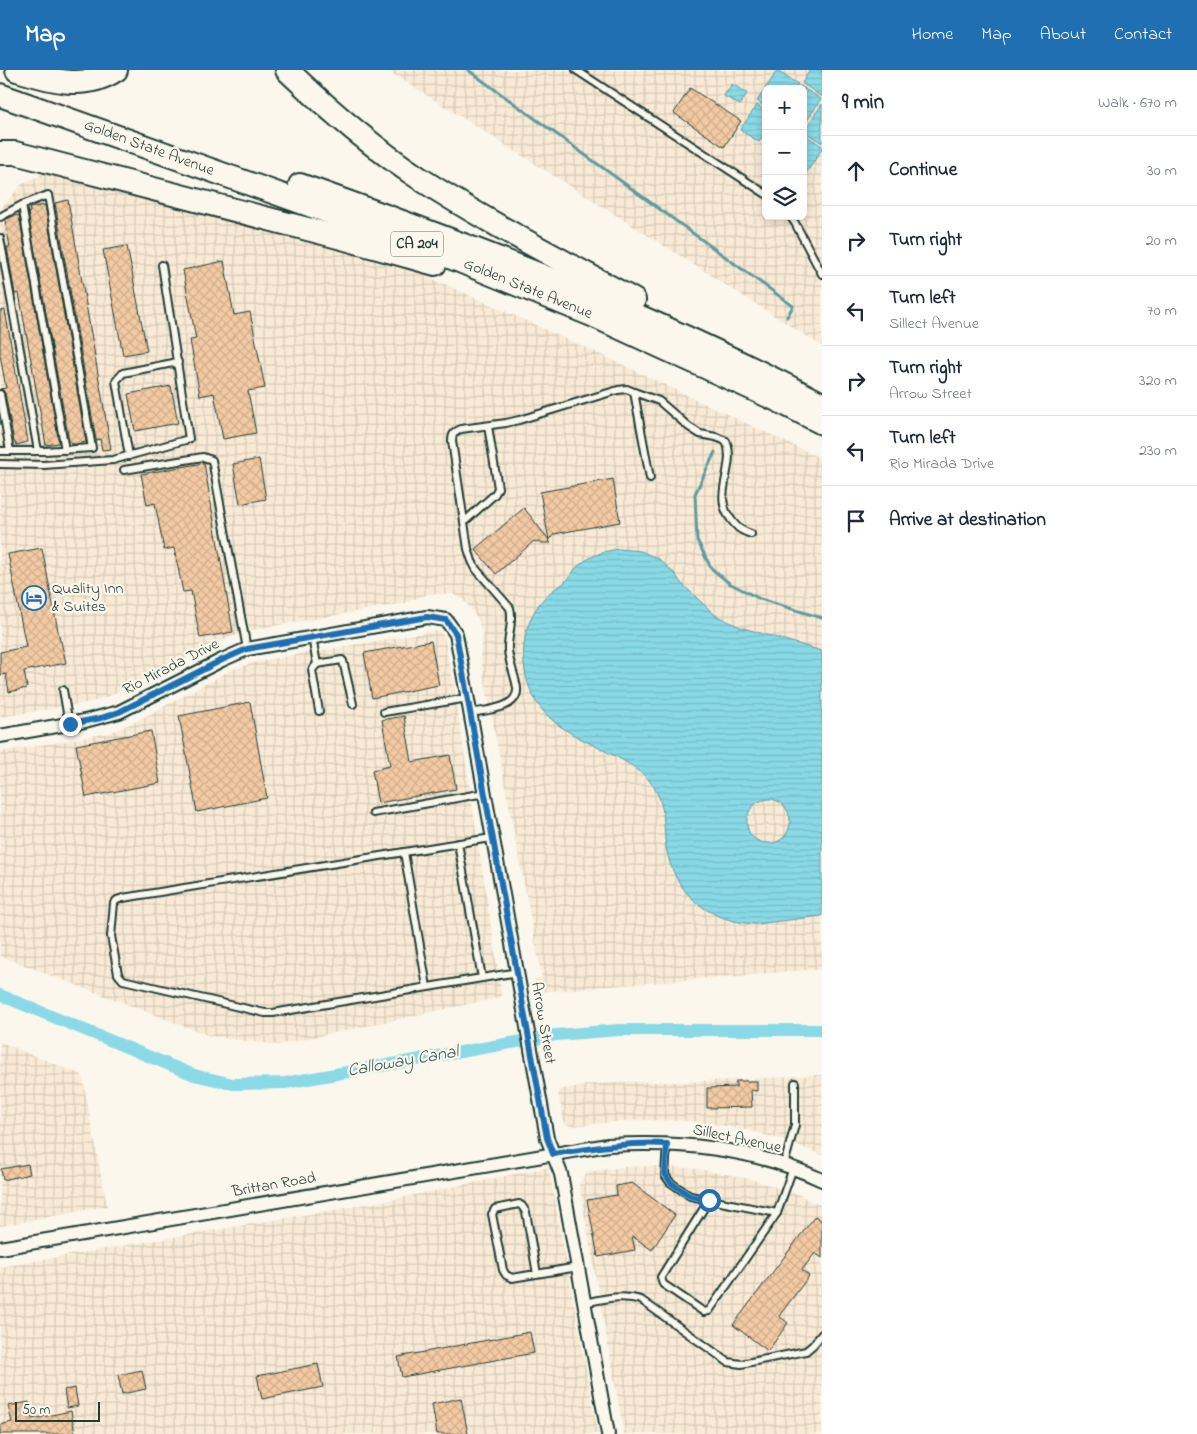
<!DOCTYPE html>
<meta charset="utf-8">
<style>
body{margin:0;font-family:"Indie Flower",sans-serif;background:#f6f6f7;color:#1f2937}
.controls{position:absolute;right:15px;top:15px;display:grid;overflow:hidden;border-radius:8px;box-shadow:0 2px 8px #0003}
.controls button{width:45px;height:45px;display:grid;place-items:center;padding:0;border:0;border-bottom:1px solid #e0e1e3;background:#fff;color:#1f2937;font:25px sans-serif}
.scale{position:absolute;left:15px;bottom:12px;width:85px;box-sizing:border-box;padding-left:5px;border:2px solid #1f3d34;border-top:0;font-size:14px;line-height:18px;white-space:nowrap;color:#1f3d34;-webkit-text-stroke:4px #fbf7ec;paint-order:stroke}
.stop{position:absolute;width:15px;height:15px;margin:-11px;border:4px solid #1f6fb2;border-radius:50%;background:#fff}
.stop.end{background:#1f6fb2;border-color:#fff;box-shadow:0 1px 5px #0008}
.list{margin:0;padding:0;list-style:none}
h2{display:flex;justify-content:space-between;align-items:center;height:65px;margin:0;padding:0 20px;font-size:21px}
h2 small{font-size:16px;font-weight:400;color:#747a83}
.list li{display:grid;grid-template-columns:32px 1fr auto;gap:15px;align-items:center;box-sizing:border-box;height:70px;padding:0 20px;border-top:1px solid #e0e1e3}
.list b{display:block;font-size:19px;white-space:nowrap}
.list p{margin:0;font-size:16px;white-space:nowrap;color:#747a83}
.list em{font-size:16px;font-style:normal;color:#747a83}
.icon{flex:none;width:28px;height:28px;fill:none;stroke:currentColor;stroke-width:2;stroke-linecap:round;stroke-linejoin:round}
.map{position:relative;flex:none;width:822px;height:1364px;overflow:hidden}
header{display:flex;align-items:center;gap:30px;box-sizing:border-box;height:70px;padding:0 25px;background:#1f6fb2;color:#fff}
header strong{font-size:24px}
nav{display:flex;gap:28px;margin-inline-start:auto;font-size:18px}
main{display:flex}
aside{flex:1;background:#fff}
.map>svg:first-child{display:block}
</style>
<header>
<strong>Map</strong>
<nav><a>Home</a><a>Map</a><a>About</a><a>Contact</a></nav>
</header>
<main>
<div class="map">
<svg width="822" height="1364" viewBox="0 0 822 1364">
<defs>
<pattern id="industrial-grid" width="8" height="8" patternUnits="userSpaceOnUse" patternTransform="scale(1.25)"><rect width="8" height="8" fill="#f9ead6"/><path d="M0 4h8M4 0v8" fill="none" stroke="#d5cab8"/></pattern>
<pattern id="water-rules" width="6" height="5" patternUnits="userSpaceOnUse" patternTransform="scale(1.25)"><rect width="6" height="5" fill="#89d9e6"/><path d="M0 2.5h6" fill="none" stroke="#76bbc6"/></pattern>
<pattern id="building-cross-hatch" width="8" height="8" patternUnits="userSpaceOnUse" patternTransform="scale(1.25)"><rect width="8" height="8" fill="#f3caa3"/><path d="M0 0l8 8M0 8l8-8" fill="none" stroke="#d0ae8d"/></pattern>
</defs>
<rect width="100%" height="100%" fill="#fbf7ec"/>
<filter id="ink" filterUnits="userSpaceOnUse"><feTurbulence type="fractalNoise" baseFrequency=".02" numOctaves="2"/><feDisplacementMap in="SourceGraphic" scale="10" xChannelSelector="R" yChannelSelector="G"/><feConvolveMatrix kernelMatrix="1 2 1 2 8 2 1 2 1" color-interpolation-filters="sRGB"/></filter>
<g filter="url(#ink)">
<!-- industrial -->
<g fill="url(#industrial-grid)" fill-rule="evenodd">
<path d="M387,0H822V276ZM766,19H803V146H766Z"/>
<path d="M58,96L391,190L615,291L822,389V899L537,922L535,909L542,907L480,586L482,574V562L478,550L472,540L464,531L453,524H428L417,528L406,533L262,558L239,564L210,576L111,625L92,632L0,647V140L22,114Z"/>
<path d="M434,561L440,562L444,566L455,623L502,927L277,975L210,966L0,886V682L110,663L137,651L231,600L260,591Z"/>
<path d="M0,972L82,1005L107,1136L0,1156Z"/>
<path d="M822,1005V1085L780,1069L750,1061L721,1055L690,1051L637,1050L570,1056L566,1054L563,1050L558,1020L593,1014L625,1012H686Z"/>
<path d="M657,1096L698,1099L751,1109L797,1124L822,1136V1364H624L579,1114L587,1102L623,1097Z"/>
<path d="M549,1097L598,1364H0V1197L390,1130Z"/>
</g>
<!-- water -->
<g fill="url(#water-rules)" stroke="#5f9b9f" fill-rule="evenodd">
<path d="M810,0H822V27L802,13Z"/>
<path d="M777,1L798,14L795,19H766V37L757,31Z"/>
<path d="M732,14L747,23L740,35L724,26Z"/>
<path d="M800,16L821,29L803,57V19H798Z"/>
<path d="M822,34V73L804,61Z"/>
<path d="M757,35L766,41V62L759,72L740,60Z"/>
<path d="M804,64L822,76V79L807,102L803,100Z"/>
<path d="M619,479L641,481L659,489L675,504L681,513L715,545L740,557L822,581V846L756,854C709,852 674,824 666,777C663,756 666,738 655,719C648,706 636,698 624,691C595,674 556,662 537,633C517,600 519,555 545,527C551,520 560,517 566,511C570,508 572,503 575,499C587,487 602,481 619,479ZM772,729C799,736 794,775 767,773C738,771 741,728 772,729Z"/>
</g>
<g fill="none" stroke-linecap="round" stroke-linejoin="round">
<!-- stream -->
<g stroke="#5f9b9f" stroke-width="3">
<path d="M468,0L793,236L787,247"/>
<path d="M715,382L695,424L697,470L711,498L729,513L760,529L822,548"/>
</g>
<!-- canal -->
<path stroke="#89d9e6" stroke-width="12" d="M0,925L194,1005L233,1014L285,1013L556,965L619,960H822"/>
</g>
<!-- building -->
<g fill="url(#building-cross-hatch)" stroke="#1f3d34">
<path d="M690,18L741,51L724,77L674,43Z"/>
<path d="M68,130L111,379L102,380L100,369L96,370L55,133Z"/>
<path d="M45,135L86,372L76,374H71L70,371H69L28,143L30,142L29,138Z"/>
<path d="M19,145L59,373L46,375L19,223L15,224L7,177H10L5,150L13,146Z"/>
<path d="M127,176L147,281L123,285L103,180Z"/>
<path d="M224,191L234,245L250,242L265,318L248,321L256,363L223,369L214,323L200,326L190,270L196,269L183,200Z"/>
<path d="M5,240L28,372L16,375L15,372H14L5,323L3,320L0,319L6,318L0,285V241Z"/>
<path d="M171,316L178,353L135,361L128,324Z"/>
<path d="M259,389L266,429L240,434L233,394Z"/>
<path d="M204,393L233,562L200,568L191,521L183,522L174,478L164,480L155,433L147,435L141,404Z"/>
<path d="M613,409L620,452L554,464L549,471L551,473H541L534,471L496,504L475,479L524,438L549,470L540,422Z"/>
<path d="M42,478L60,571H61L66,593L24,601L27,618L9,622L6,604L0,605V582L26,577L8,484Z"/>
<path d="M431,571L439,615L372,628L364,583Z"/>
<path d="M250,632L267,728L197,742L179,646Z"/>
<path d="M404,646L412,692L450,685L456,719L378,733L372,700L390,696L382,650Z"/>
<path d="M151,661L160,713L86,727L76,675Z"/>
<path d="M736,1011H757V1021L751,1020L752,1037L707,1038V1018L736,1017Z"/>
<path d="M28,1094L30,1104L3,1110L1,1099Z"/>
<path d="M632,1113L675,1145L652,1180L632,1166L635,1180L598,1187L587,1130L617,1125L616,1116Z"/>
<path d="M815,1146L822,1151V1188L815,1183L802,1200L809,1206L779,1246L788,1253L768,1281L733,1255Z"/>
<path d="M530,1262L534,1283L402,1307L398,1287Z"/>
<path d="M318,1294L323,1317L262,1329L257,1306Z"/>
<path d="M142,1300L146,1319L122,1324L118,1305Z"/>
<path d="M75,1318L78,1336L67,1338L64,1320Z"/>
<path d="M461,1328L468,1364H437L432,1334Z"/>
<path d="M29,1332L32,1349L71,1341L75,1364H0V1355L12,1352L8,1336Z"/>
</g>
<g fill="none" stroke-linecap="round" stroke-linejoin="round">
<defs>
<g id="service">
<path d="M576,0L766,124"/>
<path d="M22,135L65,380"/>
<path d="M790,146L795,153L822,204"/>
<path d="M0,147L22,135L48,125L92,378L44,381H0"/>
<path d="M0,168L38,381"/>
<path d="M634,322L659,331L689,357L700,364L716,367L726,371C737,395 712,425 730,448C737,458 740,460 751,464"/>
<path d="M0,324L10,381"/>
<path d="M129,386L116,311L123,303L178,292"/>
<path d="M0,394L44,395L113,390L189,369L162,195"/>
<path d="M124,400L203,387L212,390L247,579"/>
<path d="M464,452L495,424L498,418L488,356"/>
<path d="M312,567L317,594"/>
<path d="M63,620L69,654"/>
<path d="M319,641L312,600L317,594L342,590L343,591L353,634"/>
<path d="M384,642L468,628"/>
<path d="M471,643C485,640 519,639 517,618C515,605 509,593 508,580C507,567 514,552 510,538L476,499L472,491L468,479L452,371C452,364 454,362 461,359L506,353L519,350L618,320L627,319L634,322L650,408"/>
<path d="M373,743L485,723"/>
<path d="M458,773L482,908L273,943H265L123,910L118,904L111,866L114,833L117,830L123,828L478,770L493,768"/>
<path d="M404,782L427,917"/>
<path d="M482,908L518,902"/>
<path d="M667,1074L665,1105L670,1112L690,1126L777,1143L793,1098"/>
<path d="M784,1095L795,1055V1013"/>
<path d="M709,1130L661,1207L663,1214L704,1242L709,1241L777,1143"/>
<path d="M537,1204L526,1142L522,1136L519,1134L495,1139L492,1144L503,1200L506,1205L512,1208L578,1197"/>
<path d="M584,1233C603,1229 622,1224 641,1230L728,1292L741,1294L806,1281L813,1275L822,1264"/>
</g>
<g id="minor">
<path d="M0,666L85,651L119,642L222,590L247,579L427,547L446,550L456,564L547,1068L561,1104L608,1364"/>
<path d="M0,1178L608,1075C682,1071 754,1078 822,1110"/>
</g>
<g id="motorway">
<path d="M17,0C50,10 85,21 116,0"/>
<path d="M287,0C328,39 372,77 419,108C488,153 562,190 634,230"/>
<path d="M0,25L413,172L592,245L777,330L822,353"/>
<path d="M0,83H15L342,168L435,194"/>
<path d="M300,115C478,178 655,246 822,334"/>
</g>
</defs>
<!-- service casing -->
<use href="#service" stroke="#1f3d34" stroke-width="10"/>
<!-- minor casing -->
<use href="#minor" stroke="#1f3d34" stroke-width="16"/>
<!-- motorway casing -->
<use href="#motorway" stroke="#1f3d34" stroke-width="26"/>
<!-- service -->
<use href="#service" stroke="#fbf7ec" stroke-width="6"/>
<!-- minor -->
<use href="#minor" stroke="#fbf7ec" stroke-width="12"/>
<!-- motorway -->
<use href="#motorway" stroke="#fbf7ec" stroke-width="22"/>
</g>
</g>
<g fill="none" stroke-linecap="round" stroke-linejoin="round" filter="url(#ink)">
<!-- route -->
<path stroke="#1f6fb2" stroke-width="6" d="M70,654L101,648L119,642L222,590L247,579L427,547L446,550L456,564L531,980L547,1068L553,1084C592,1078 627,1072 667,1074L665,1104L670,1112L690,1126L709,1130"/>
</g>
<!-- icons -->
<defs>
<symbol id="hotel-ring" viewBox="-11 -11 22 22"><circle r="9.5" fill="#fbf7ec" stroke="#1f6fb2" stroke-width="1.5"/><path d="M-6-4.5h1.5V1H6V5H4.5V3h-9V5H-6ZM-4 0a1.8 1.8 0 1 1 3.6 0ZM.5 0V-2.5h3Q6-2.5 6 0Z" fill="#1f6fb2"/></symbol>
</defs>
<g fill-rule="evenodd">
<use href="#hotel-ring" x="20" y="514" width="28" height="28"/>
</g>
<g text-anchor="middle" dominant-baseline="central" stroke-width="4.5" stroke-linejoin="round" paint-order="stroke">
<!-- shield labels -->
<rect fill="#fbf7ec" stroke="#61756b" stroke-width="1" x="391" y="161.5" width="52" height="25" rx="4"/>
<g font-size="15" font-weight="bold" fill="#1f3d34">
<text x="417" y="174">CA 204</text>
</g>
<!-- street labels -->
<g font-size="16" fill="#1f3d34" stroke="#fbf7ec">
<text transform="translate(149 78) rotate(20)">Golden State Avenue</text>
<text transform="translate(528 219) rotate(22)">Golden State Avenue</text>
<text transform="translate(171 597) rotate(-27)">Rio Mirada Drive</text>
<text transform="translate(543 953) rotate(80)">Arrow Street</text>
<text transform="translate(737 1069) rotate(12)">Sillect Avenue</text>
<text transform="translate(274 1115) rotate(-10)">Brittan Road</text>
</g>
<!-- poi labels -->
<g font-size="16" fill="#1f3d34" stroke="#fbf7ec" text-anchor="start">
<text x="52" y="519">Quality Inn<tspan x="52" dy="18">&amp; Suites</tspan></text>
</g>
<!-- water labels -->
<g font-size="18" font-style="italic" fill="#345c58" stroke="#fbf7ec">
<text transform="translate(403 992) rotate(-10)">Calloway Canal</text>
</g>
</g>
</svg>
<div class="controls">
<button>+</button>
<button>−</button>
<button><svg class="icon" aria-label="layers" viewBox="0 0 24 24"><path d="M12 4l9 5-9 5-9-5zM3 14l9 5 9-5"/></svg></button>
</div>
<div class="scale">50 m</div>
<div class="stop" style="left:709px;top:1130px"></div>
<div class="stop end" style="left:70px;top:654px"></div>
</div>
<aside>
<h2>9 min<small>Walk · 670 m</small></h2>
<ul class="list">
<li><svg class="icon" aria-label="ahead" viewBox="0 0 24 24"><path d="M12 20V5M6 11l6-6 6 6"/></svg><div><b>Continue</b></div><em>30 m</em></li>
<li><svg class="icon" aria-label="right" viewBox="0 0 24 24"><path d="M7 20v-9h11M14 6l5 5-5 5"/></svg><div><b>Turn right</b></div><em>20 m</em></li>
<li><svg class="icon" aria-label="left" viewBox="0 0 24 24"><path d="M17 20v-9H6M10 6l-5 5 5 5"/></svg><div><b>Turn left</b><p>Sillect Avenue</p></div><em>70 m</em></li>
<li><svg class="icon" aria-label="right" viewBox="0 0 24 24"><path d="M7 20v-9h11M14 6l5 5-5 5"/></svg><div><b>Turn right</b><p>Arrow Street</p></div><em>320 m</em></li>
<li><svg class="icon" aria-label="left" viewBox="0 0 24 24"><path d="M17 20v-9H6M10 6l-5 5 5 5"/></svg><div><b>Turn left</b><p>Rio Mirada Drive</p></div><em>230 m</em></li>
<li><svg class="icon" aria-label="arrive" viewBox="0 0 24 24"><path d="M6 21V4h12l-3 4 3 4H6"/></svg><div><b>Arrive at destination</b></div></li>
</ul>
</aside>
</main>
